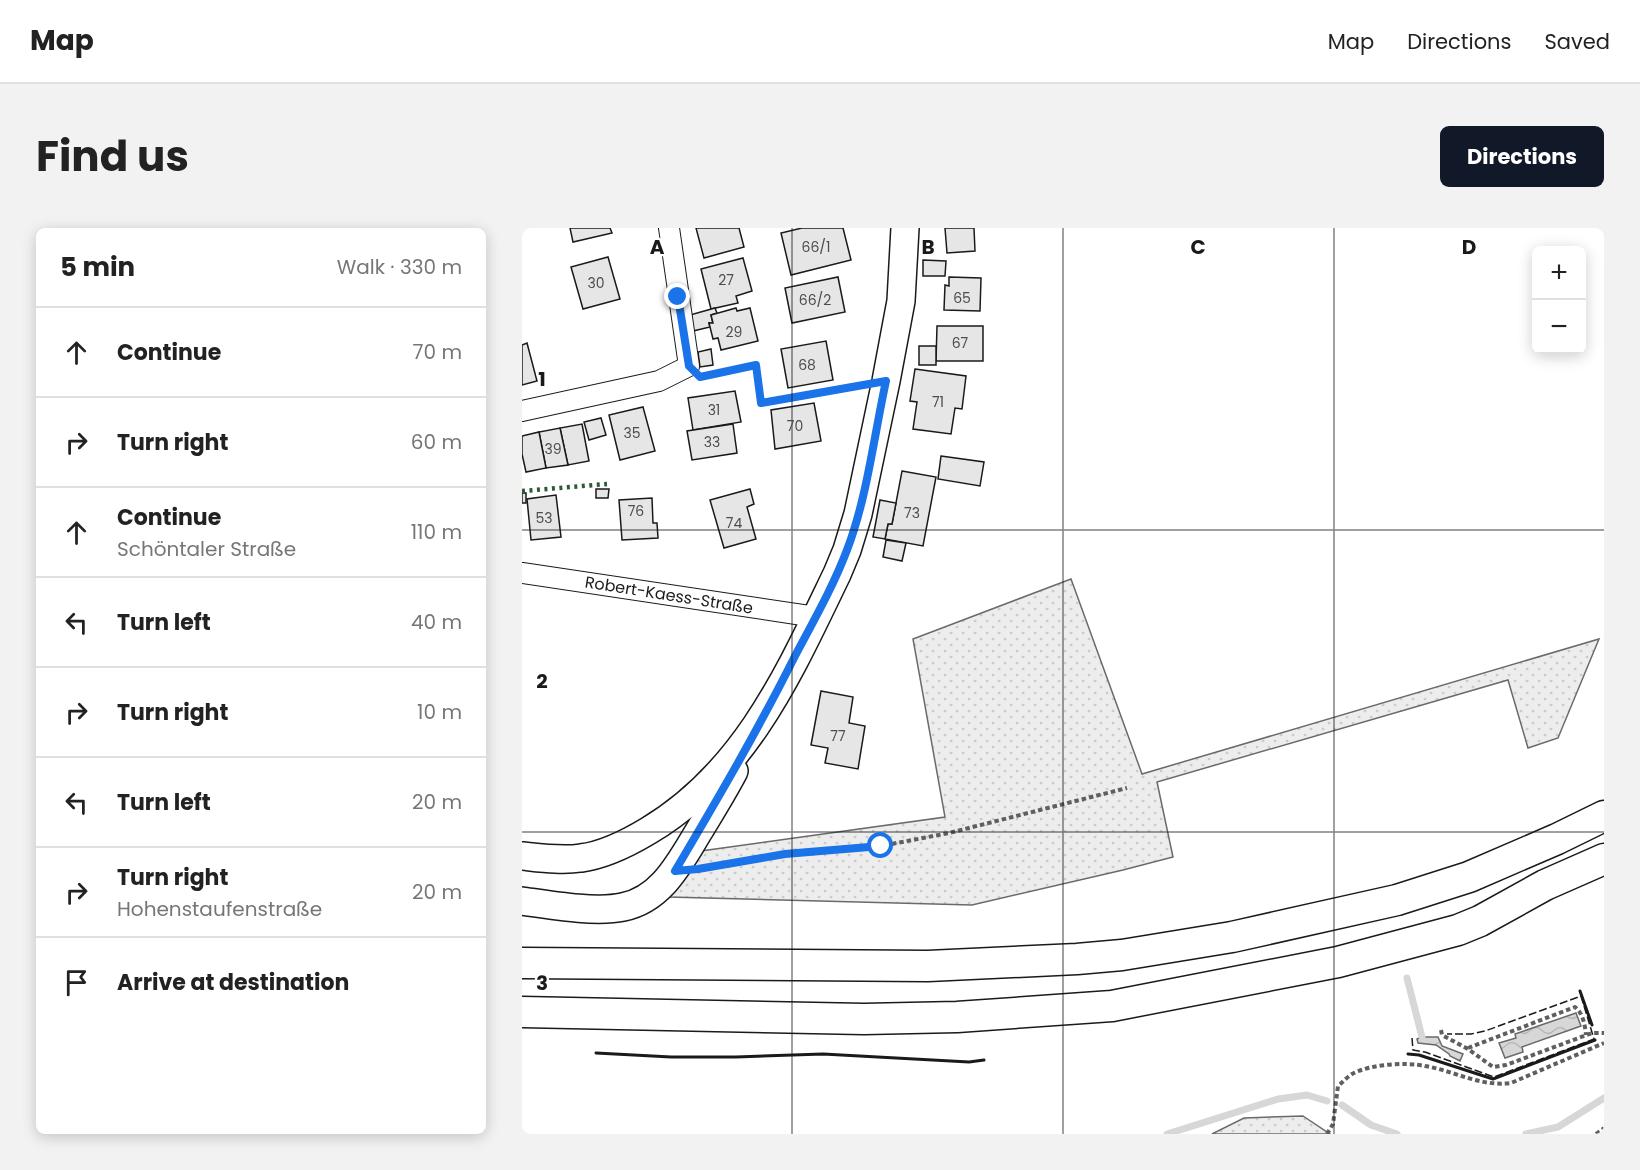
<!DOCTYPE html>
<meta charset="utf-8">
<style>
body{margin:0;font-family:Poppins,sans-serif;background:#f2f2f2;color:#222}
.controls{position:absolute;right:18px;top:18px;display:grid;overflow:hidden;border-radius:9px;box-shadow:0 3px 15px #0003}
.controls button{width:54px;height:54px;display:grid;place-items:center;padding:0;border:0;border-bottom:2px solid #e0e0e0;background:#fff;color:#222;font:30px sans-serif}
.stop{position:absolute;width:18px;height:18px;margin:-14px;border:4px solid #1a73e8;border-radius:50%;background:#fff}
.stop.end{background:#1a73e8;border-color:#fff;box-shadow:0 2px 6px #0008}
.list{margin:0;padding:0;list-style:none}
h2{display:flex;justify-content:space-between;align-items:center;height:78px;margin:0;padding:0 24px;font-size:26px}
h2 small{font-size:20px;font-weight:400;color:#767676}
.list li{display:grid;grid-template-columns:39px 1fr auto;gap:18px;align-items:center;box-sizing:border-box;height:90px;padding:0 24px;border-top:2px solid #e0e0e0}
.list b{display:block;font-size:22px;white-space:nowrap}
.list p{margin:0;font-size:20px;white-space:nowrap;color:#767676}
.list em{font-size:20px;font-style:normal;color:#767676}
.icon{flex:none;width:33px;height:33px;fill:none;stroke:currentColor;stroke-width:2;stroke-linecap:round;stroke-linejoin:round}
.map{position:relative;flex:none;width:1082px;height:906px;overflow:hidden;border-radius:9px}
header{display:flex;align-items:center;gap:36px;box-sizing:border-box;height:84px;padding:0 30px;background:#fff;border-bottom:2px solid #e0e0e0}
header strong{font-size:28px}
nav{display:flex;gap:33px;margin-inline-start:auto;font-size:21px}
.intro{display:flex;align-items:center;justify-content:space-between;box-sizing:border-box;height:144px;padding:0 36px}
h1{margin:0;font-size:42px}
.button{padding:15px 27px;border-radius:9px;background:#111827;color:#fff;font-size:21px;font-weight:700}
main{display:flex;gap:36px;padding:0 36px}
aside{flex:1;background:#fff;border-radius:9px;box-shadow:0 3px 15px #0003}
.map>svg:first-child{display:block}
</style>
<header>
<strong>Map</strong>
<nav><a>Map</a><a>Directions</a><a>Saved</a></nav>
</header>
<div class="intro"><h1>Find us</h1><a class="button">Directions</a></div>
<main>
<aside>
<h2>5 min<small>Walk · 330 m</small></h2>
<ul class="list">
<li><svg class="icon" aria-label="ahead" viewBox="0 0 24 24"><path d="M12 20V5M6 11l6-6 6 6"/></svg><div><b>Continue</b></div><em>70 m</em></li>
<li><svg class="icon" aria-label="right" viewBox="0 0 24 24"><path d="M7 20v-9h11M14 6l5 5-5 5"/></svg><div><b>Turn right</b></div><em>60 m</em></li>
<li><svg class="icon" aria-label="ahead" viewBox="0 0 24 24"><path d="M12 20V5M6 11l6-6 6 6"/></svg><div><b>Continue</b><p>Schöntaler Straße</p></div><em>110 m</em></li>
<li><svg class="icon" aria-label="left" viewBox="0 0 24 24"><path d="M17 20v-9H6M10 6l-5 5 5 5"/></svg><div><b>Turn left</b></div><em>40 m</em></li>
<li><svg class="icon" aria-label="right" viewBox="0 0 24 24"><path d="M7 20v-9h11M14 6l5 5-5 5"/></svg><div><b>Turn right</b></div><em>10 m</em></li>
<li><svg class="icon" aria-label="left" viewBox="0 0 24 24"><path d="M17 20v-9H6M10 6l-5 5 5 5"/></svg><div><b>Turn left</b></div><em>20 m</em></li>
<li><svg class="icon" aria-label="right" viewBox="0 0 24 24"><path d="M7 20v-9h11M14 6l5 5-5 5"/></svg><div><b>Turn right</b><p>Hohenstaufenstraße</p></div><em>20 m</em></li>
<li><svg class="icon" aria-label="arrive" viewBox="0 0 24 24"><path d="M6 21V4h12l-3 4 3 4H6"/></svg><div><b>Arrive at destination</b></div></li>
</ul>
</aside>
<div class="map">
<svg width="1082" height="906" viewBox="0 0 1082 906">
<defs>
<pattern id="grass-dots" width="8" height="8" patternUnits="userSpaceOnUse" patternTransform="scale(1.5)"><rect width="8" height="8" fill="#ededed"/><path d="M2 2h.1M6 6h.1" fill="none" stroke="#cbcbcb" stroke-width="1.8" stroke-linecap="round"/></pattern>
<pattern id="water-waves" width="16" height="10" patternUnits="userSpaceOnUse" patternTransform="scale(1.5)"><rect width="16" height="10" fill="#d7d7d7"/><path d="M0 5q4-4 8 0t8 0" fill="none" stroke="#b8b8b8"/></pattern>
</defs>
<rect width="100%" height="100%" fill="#fff"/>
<!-- grass -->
<g fill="url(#grass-dots)" stroke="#6a6a6a" stroke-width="1.5">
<path d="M549,351L620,546L1077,411L1036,510L1006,520L986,452L635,554L651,629L601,642L450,677L147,669L179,623L423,589L391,411Z"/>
<path d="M781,888L808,906H690L722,890Z"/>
</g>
<!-- water -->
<g fill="url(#water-waves)" stroke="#6a6a6a" stroke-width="1.5">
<path d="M1054,785L1059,798L1000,819L1001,824L983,830L977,815L994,810L993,806Z"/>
<path d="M900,809H916L920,818L941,826L938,833L928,828L927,826L914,817L896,815L895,811Z"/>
</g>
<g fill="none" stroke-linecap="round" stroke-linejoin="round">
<!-- stream -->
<g stroke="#d7d7d7" stroke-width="7">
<path d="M885,750L900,809"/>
<path d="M820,877L849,897L875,906"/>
<path d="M645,906L756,871L785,867L805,873"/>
<path d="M1004,906L1036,899L1082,870"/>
</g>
</g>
<!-- building -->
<g fill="#e6e6e6" stroke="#1a1a1a" stroke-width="1.5">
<path d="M48,0H88L90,5L51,14Z"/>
<path d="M174,0H217L222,19L182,30Z"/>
<path d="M280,0H321L329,32L269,47L259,5Z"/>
<path d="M423,0H452L453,23L425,25Z"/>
<path d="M86,29L98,71L61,81L49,39Z"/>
<path d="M221,30L230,63L214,68L216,75L189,81L179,41Z"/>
<path d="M401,32L424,33L423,48H401Z"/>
<path d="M316,49L323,84L270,95L263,60Z"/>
<path d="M427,49L459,50L458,83L422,82L423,57L427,58Z"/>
<path d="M193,80L195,85L189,87L191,95H187L188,99L171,103L168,87Z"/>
<path d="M214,80L215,83L228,80L236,113L199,122L196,110L191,111L187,95H191L189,87Z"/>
<path d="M415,98H461V133H414Z"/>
<path d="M304,113L311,152L266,160L259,121Z"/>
<path d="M5,115L15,153L0,157V117Z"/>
<rect x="397" y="118" width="17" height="19"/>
<path d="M189,121L191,137L178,139L176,124Z"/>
<path d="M393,141L444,148L440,181L433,180L429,206L391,201L395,174L388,173Z"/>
<path d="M213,163L219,194L171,202L166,170Z"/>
<path d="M292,175L299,213L253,221L249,182Z"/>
<path d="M121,179L133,223L98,232L87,187Z"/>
<path d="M79,190L84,207L67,212L62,194Z"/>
<path d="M60,196L67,233L46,237L38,200Z"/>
<path d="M211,196L215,225L170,232L165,203Z"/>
<path d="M38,200L46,237L24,240L17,204Z"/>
<path d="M17,204L24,240L4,244L0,226V208Z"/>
<path d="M419,228L462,234L458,258L416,251Z"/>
<path d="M380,243L414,249L401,318L363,311L366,296H370Z"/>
<path d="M74,261H87L86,270H74Z"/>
<path d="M228,261L232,276L225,279L234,311L202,320L188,272Z"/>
<rect x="0" y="265" width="4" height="10"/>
<path d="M34,267L39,309L9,312L5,271Z"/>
<path d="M130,270L131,295H135L136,310L100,312L97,272Z"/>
<path d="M358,272L374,275L370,296H366L363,311L351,309Z"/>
<path d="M364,312L384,315L380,333L361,329Z"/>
<path d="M299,463L331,469L327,495L343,498L336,541L303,535L306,520L289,517Z"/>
</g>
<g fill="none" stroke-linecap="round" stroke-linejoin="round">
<defs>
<g id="street">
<path d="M0,183L137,153L167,138L147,0"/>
<path d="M0,345L294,389"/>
</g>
<g id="secondary">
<path d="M0,628C19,630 40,633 59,630C83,627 106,615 126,603C224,545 268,443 315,346L325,322L336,286L364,153L379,73L383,0"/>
<path d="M0,673C28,677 74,685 101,679C140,671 158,634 177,603C189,583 201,564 212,543"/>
</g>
<g id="primary">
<path d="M0,735L406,738L555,731L600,727L710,709L875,672L947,649L1035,611L1082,588"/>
<path d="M0,784L342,791L435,789L590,778L816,734L936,702L958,693L1023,657L1082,631"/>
</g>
</defs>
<!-- street casing -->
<use href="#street" stroke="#1a1a1a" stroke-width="22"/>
<!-- secondary casing -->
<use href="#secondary" stroke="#1a1a1a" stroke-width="30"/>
<!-- primary casing -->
<use href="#primary" stroke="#1a1a1a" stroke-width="33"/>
<!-- path -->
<g stroke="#5f5f5f" stroke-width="4" stroke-dasharray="4.5 3" stroke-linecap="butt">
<path d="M185,147L233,137L239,175L339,158"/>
<path d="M184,639L263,626L359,618L427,605L605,560"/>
<path d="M919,802L920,807L946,821L971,839L984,837L1070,805H1082"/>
<path d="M946,820L1053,779C1061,785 1063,797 1064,807"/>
<path d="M805,906L811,896L816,858C821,854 825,849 830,846C848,836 884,834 903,838C933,843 958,859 989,855L1082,815"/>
<path d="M1074,906L1082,900"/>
</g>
<!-- street -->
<use href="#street" stroke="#fff" stroke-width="20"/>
<!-- secondary -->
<use href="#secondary" stroke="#fff" stroke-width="27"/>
<!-- primary -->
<use href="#primary" stroke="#fff" stroke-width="30"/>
<!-- hedge -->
<path stroke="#2b5a34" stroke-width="4.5" stroke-dasharray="3 4.5" stroke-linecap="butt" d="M0,263L85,256"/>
<!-- fence -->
<path stroke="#1a1a1a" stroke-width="1.5" stroke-dasharray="8 3" stroke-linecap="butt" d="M890,810L891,822L903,824L972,849L1072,811L1059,768L963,803L949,806H925"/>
<!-- wall -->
<g stroke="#1a1a1a" stroke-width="3">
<path d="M1058,763L1070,797"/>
<path d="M74,825L149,829H214L301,826L447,834L462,832"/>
<path d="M886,826L897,827L971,851L1073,812"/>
</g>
</g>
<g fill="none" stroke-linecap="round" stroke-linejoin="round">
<!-- route -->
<path stroke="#1a73e8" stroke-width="8" d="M156,69L167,138L178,149L234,137L239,175L364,153C352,208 345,270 325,322C311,359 291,394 273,428C236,502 195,572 153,643L176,641L263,626L359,618"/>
</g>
<!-- grid -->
<path fill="none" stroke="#1a1a1a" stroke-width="1.5" stroke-opacity="0.55" d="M270,0V906M541,0V906M812,0V906M0,302H1082M0,604H1082"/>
<g text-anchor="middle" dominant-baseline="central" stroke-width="4.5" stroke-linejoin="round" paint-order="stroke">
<!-- number labels -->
<g font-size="14" fill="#4d4d4d">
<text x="294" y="19">66/1</text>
<text x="204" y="52">27</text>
<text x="74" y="55">30</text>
<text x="440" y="70">65</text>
<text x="293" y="72">66/2</text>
<text x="212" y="104">29</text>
<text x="438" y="115">67</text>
<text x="285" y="137">68</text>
<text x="416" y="174">71</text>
<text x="192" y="182">31</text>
<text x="273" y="198">70</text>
<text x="110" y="205">35</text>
<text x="190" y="214">33</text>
<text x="31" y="221">39</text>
<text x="114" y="283">76</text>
<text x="390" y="285">73</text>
<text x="22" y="290">53</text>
<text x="212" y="295">74</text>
<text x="316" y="508">77</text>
</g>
<!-- street labels -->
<g font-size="16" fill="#1a1a1a" stroke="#fff">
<text transform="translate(147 367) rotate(9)">Robert-Kaess-Straße</text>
</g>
</g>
<g font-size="20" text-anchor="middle" font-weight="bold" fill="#1a1a1a" stroke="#fff" stroke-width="4.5" stroke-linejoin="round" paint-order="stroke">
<text x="135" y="26">A</text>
<text x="406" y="26">B</text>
<text x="676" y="26">C</text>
<text x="947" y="26">D</text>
<text x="20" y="158">1</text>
<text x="20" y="460">2</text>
<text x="20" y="762">3</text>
</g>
</svg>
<div class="controls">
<button>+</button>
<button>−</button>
</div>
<div class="stop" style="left:359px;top:618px"></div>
<div class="stop end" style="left:156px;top:69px"></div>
</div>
</main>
